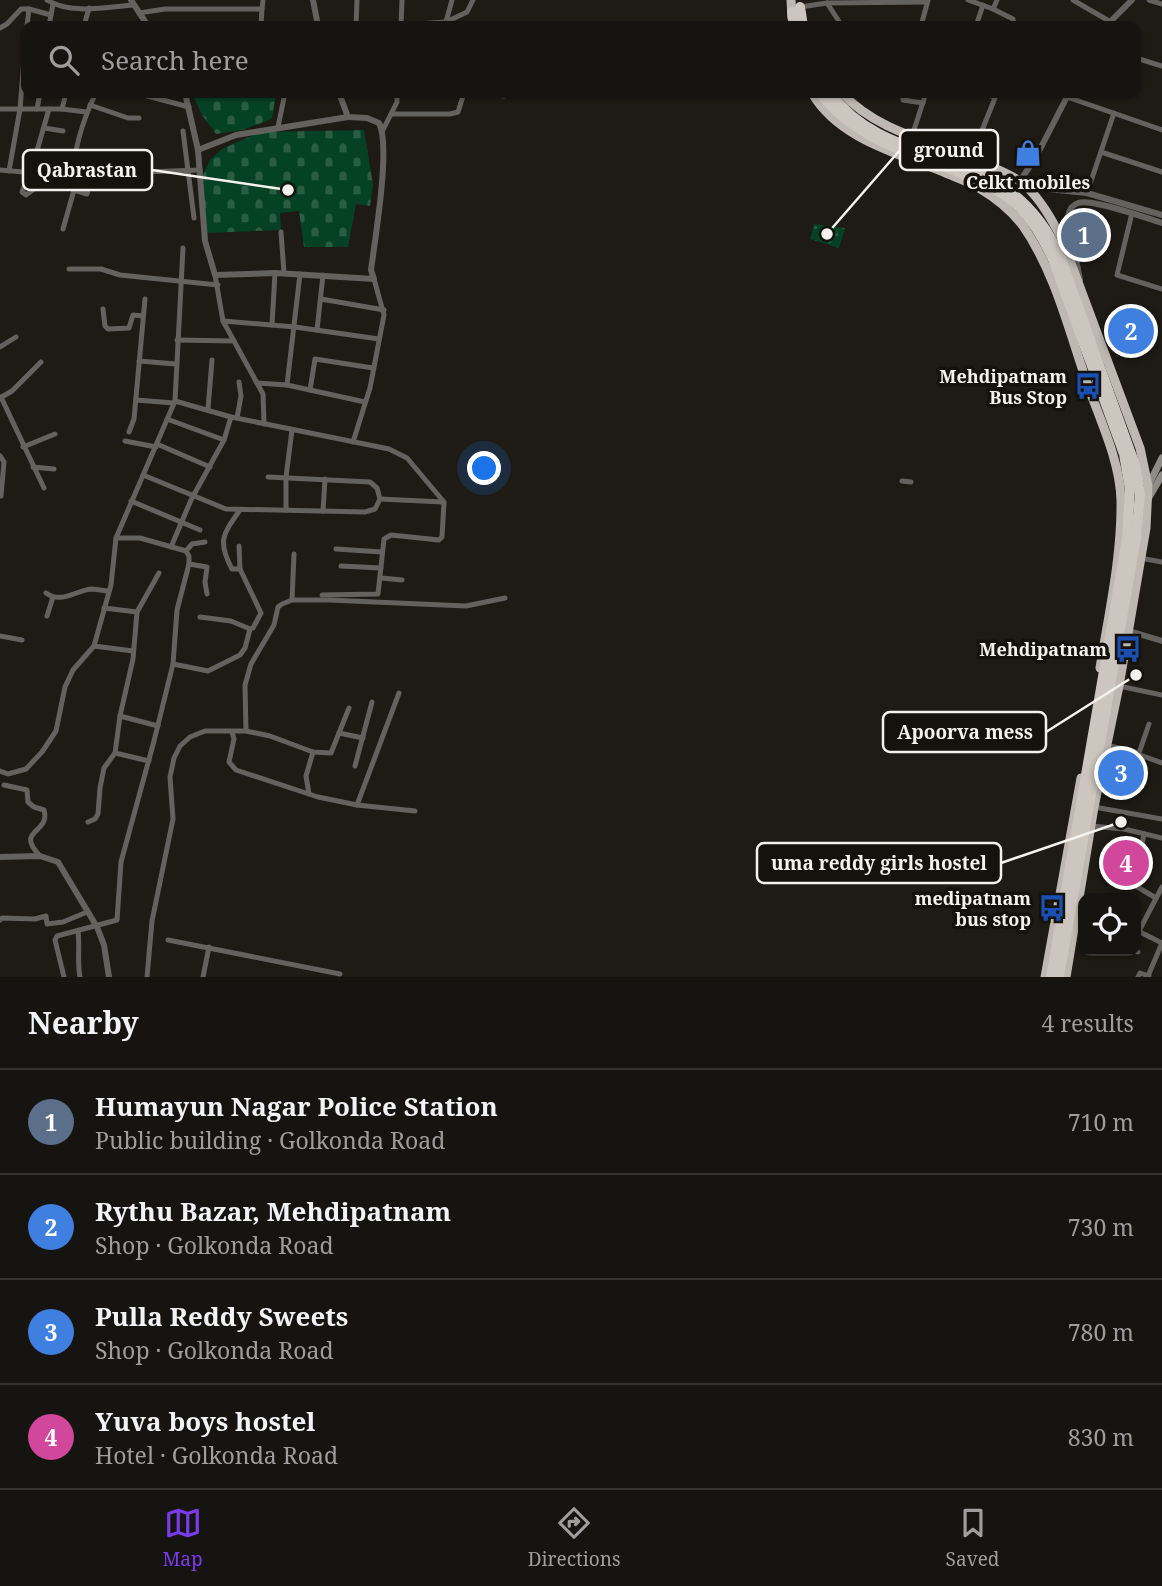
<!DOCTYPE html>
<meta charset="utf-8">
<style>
body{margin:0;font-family:"Noto Serif",serif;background:#1f1d19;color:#f1f3f6}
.controls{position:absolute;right:21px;bottom:21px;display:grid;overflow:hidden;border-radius:14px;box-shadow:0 2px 5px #0004}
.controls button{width:63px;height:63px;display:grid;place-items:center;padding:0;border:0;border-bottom:2px solid #353330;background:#161410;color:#f1f3f6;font:35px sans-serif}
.you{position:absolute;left:485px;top:469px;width:24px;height:24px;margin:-18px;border:5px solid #fff;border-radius:50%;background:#1a73e8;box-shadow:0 0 0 10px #1a73e833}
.badge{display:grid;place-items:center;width:46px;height:46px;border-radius:50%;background:#7c3aed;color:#fff;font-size:23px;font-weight:700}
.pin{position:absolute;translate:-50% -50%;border:4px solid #fff;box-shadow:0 2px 7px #0006}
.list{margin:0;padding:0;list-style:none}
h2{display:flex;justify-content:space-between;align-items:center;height:91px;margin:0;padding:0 28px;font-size:30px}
h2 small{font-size:23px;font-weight:400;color:#9e9e9f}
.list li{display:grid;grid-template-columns:46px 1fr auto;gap:21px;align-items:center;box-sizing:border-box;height:105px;padding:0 28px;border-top:2px solid #353330}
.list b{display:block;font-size:26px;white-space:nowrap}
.list p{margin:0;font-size:23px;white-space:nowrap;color:#9e9e9f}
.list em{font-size:23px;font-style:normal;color:#9e9e9f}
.icon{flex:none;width:38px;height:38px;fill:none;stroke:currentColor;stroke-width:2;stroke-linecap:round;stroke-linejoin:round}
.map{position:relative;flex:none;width:1162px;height:977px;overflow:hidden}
.search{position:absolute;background:#161410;box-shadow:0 2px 5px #0004;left:21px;right:21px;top:21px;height:77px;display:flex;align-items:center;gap:18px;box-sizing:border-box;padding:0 24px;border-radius:14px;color:#9e9e9f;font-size:26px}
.sheet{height:511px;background:#161410}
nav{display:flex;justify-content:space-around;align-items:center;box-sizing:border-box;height:98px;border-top:2px solid #353330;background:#161410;font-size:19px;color:#9e9e9f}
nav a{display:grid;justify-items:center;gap:4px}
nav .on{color:#7c3aed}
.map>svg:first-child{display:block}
</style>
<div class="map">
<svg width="1162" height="977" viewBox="0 0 1162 977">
<defs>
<pattern id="cemetery-stones" width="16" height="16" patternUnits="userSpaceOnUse" patternTransform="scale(1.75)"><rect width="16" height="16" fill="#054223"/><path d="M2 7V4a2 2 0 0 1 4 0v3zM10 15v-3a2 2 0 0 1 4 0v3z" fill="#2a5e43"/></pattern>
<pattern id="park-dots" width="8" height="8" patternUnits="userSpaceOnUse" patternTransform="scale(1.75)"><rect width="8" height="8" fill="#054223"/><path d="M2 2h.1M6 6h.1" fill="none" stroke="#2a5e43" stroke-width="1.8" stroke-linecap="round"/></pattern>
</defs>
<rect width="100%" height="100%" fill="#1e1b15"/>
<!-- cemetery -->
<g fill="url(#cemetery-stones)">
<path d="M192,93H276L272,119L243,130L216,134L202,115Z"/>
<path d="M364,130L373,185L370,206L356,204L348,247H304L299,211L280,213L281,230L206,233L203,175L210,160L222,149L260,132Z"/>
</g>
<!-- park -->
<path fill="url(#park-dots)" d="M814,224L845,228L839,248L810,239Z"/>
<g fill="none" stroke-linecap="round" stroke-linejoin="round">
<!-- minor -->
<g stroke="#64625f" stroke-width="5">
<path d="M47,0C72,15 107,7 134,5"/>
<path d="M968,0L993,9L997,0"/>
<path d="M1073,0L1109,21"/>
<path d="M1149,0L1162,4"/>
<path d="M827,3L842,26"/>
<path d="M800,7L827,3L927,2"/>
<path d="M993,9L1013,19L1014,26"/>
<path d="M139,13L165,9H262L263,0"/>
<path d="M446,22L467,12L473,0"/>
<path d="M318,25H401L446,22L452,0"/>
<path d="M356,25L357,0"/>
<path d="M27,26L29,9"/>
<path d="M49,26L53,4"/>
<path d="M84,26L89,8"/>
<path d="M261,26L262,9"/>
<path d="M401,26L402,0"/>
<path d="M921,26L928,0"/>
<path d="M976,26L983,5"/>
<path d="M0,28L7,24L21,9H29L51,15"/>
<path d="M1136,58L1162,66"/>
<path d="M136,93L189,107"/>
<path d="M485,93L504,96"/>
<path d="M903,93V100L923,103"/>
<path d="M980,93L995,97"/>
<path d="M1011,93H1012"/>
<path d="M1067,97L1162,130"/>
<path d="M90,105L128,118H139"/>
<path d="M0,109H62L86,112"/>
<path d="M37,109L40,93"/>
<path d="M62,109L66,93"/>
<path d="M391,114H450L458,112L464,93"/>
<path d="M278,127L285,93"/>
<path d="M44,128L63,131"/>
<path d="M383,130L397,102V93"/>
<path d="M183,131L194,218"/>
<path d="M912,136L926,93"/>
<path d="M1101,152L1162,172"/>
<path d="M36,159L72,168"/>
<path d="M0,170L23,172L32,168L49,109"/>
<path d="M31,170L22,192L26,195L45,181L51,164"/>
<path d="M966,170L997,93"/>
<path d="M9,171L20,109L26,33"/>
<path d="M145,172L200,170"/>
<path d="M74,190L87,194L94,167"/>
<path d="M1087,193L1114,113"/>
<path d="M1132,213L1117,275L1162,289"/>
<path d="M63,229L74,190L71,188C73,154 81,123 96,93"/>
<path d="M281,232L284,273"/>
<path d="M69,269H101L120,275L218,285"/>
<path d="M215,275L223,321L263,394L264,424"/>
<path d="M321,299L384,310"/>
<path d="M103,309L105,326L108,329L129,328L133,315L143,316"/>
<path d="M223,321L295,327L379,339"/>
<path d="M272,325L275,273"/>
<path d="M317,330L323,275"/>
<path d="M177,340L234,341"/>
<path d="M0,347L16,337"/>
<path d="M139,361L176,364"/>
<path d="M257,383L287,385L365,402"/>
<path d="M287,385L300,274"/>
<path d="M310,390L315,359L373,368"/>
<path d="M1,397L44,488"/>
<path d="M0,398L12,391L41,362"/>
<path d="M136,400L174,403"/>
<path d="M175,401L231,417L389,449L407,458L444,502L442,537L439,540L391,535L384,539L378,594L322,595"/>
<path d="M208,409L212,360"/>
<path d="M237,418L241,396L239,382"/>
<path d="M167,419L224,440"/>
<path d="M129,432L134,419L145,299"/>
<path d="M125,441L156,447"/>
<path d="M353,442L370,388L384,315L374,279"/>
<path d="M157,444L210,467"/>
<path d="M23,447L55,434"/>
<path d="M0,456L4,462L1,496"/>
<path d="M33,467L54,469"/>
<path d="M143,475L226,509L365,512L375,509L380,499L377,488L370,482L268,477"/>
<path d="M902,481L911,482"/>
<path d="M380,499L443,502"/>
<path d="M131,501L200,530"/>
<path d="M240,510C223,534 217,541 232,569H240"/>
<path d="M286,510V477L292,430"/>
<path d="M323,511L325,479"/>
<path d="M116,538H140L186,551"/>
<path d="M171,547L191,500L224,440L231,417"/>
<path d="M336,549L382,552"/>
<path d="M186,551L192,544L205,542"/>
<path d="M1140,558L1162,562"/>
<path d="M189,564L207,567L205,582L207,594"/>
<path d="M341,566L381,568"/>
<path d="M381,578L402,580"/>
<path d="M46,593C61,604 75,591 91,589C97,589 103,591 109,591"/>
<path d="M292,600L294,554"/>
<path d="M104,608L137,612"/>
<path d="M47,616L53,597"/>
<path d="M200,617L231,621L250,629"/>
<path d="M0,636L22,640"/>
<path d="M94,646L133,651"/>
<path d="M173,664L208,671L240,655L245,648L250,629L253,628L261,613L240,569L239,546"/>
<path d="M1119,686L1162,695"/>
<path d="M120,716L158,726"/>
<path d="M246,731L245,685L251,664L274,625L278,607L282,604L292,600H329L466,606L505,598"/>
<path d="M232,732L234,739L229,762L236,770L318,797L357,805L415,811"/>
<path d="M339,733L363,738"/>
<path d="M1106,745L1139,753L1149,724"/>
<path d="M115,753L149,761"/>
<path d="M1137,754L1162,763"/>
<path d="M355,766L372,702"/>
<path d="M0,771L8,774L26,769L42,752L56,731L65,687L73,670L94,646L111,585L116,538L175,401L183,248"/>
<path d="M4,785L27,790L28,802L34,807L44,810C51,834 14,829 40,856"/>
<path d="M309,794L306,776L313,752"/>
<path d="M357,805L399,693"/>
<path d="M1094,807L1162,819"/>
<path d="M88,822L95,819L98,814L100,788L104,768L115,753L120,716L133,659L137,612L159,573"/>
<path d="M1091,826L1124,829L1162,838"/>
<path d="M1144,834L1134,885L1156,898"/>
<path d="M0,920L2,918L35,919L46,916L47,924L63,922L87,912"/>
<path d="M1136,930L1162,943"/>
<path d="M78,931C80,947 77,962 80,977"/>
<path d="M1139,931L1162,887"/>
<path d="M168,940L340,974"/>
<path d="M1135,951L1138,952"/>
<path d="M1148,976L1162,943"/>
<path d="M64,977L55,940L57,936L117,920L121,862L154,741L173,664L177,610L189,564V556L186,551"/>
<path d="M147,977L152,921L173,819L170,777L174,758L180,746L190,737L205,731H246L270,736L313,752L331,753L349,708"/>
<path d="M203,977L209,947"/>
<path d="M1138,977L1140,973L1149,976"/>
</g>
<!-- tertiary -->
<g stroke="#64625f" stroke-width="6">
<path d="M131,0L148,26"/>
<path d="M313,0L318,26"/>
<path d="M1106,26L1132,0"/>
<path d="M185,93L198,150L205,241L215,275L275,273L374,279L371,270C375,239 391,146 379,123L367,118L348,117L339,93"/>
<path d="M198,150L236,135L348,117"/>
<path d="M1020,181L1036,157L1069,93"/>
<path d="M1027,187L1087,193L1162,215"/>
<path d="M1080,280L1068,216C1069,211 1072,205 1078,203C1091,198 1146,218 1162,223"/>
<path d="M1129,631L1162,641"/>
<path d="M0,857L40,856L58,862L97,927L104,945L109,977"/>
</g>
<!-- secondary -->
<g stroke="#8e8a85" stroke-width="7">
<path d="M1148,486L1162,458"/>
<path d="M1148,499L1162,475"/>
</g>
<!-- trunk -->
<g stroke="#beb8b1" stroke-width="9">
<path d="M791,0L792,18"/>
<path d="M812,93C838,138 896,153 941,171C954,177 968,181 979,188C996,198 1012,211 1023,226C1055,272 1069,331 1087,383C1100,420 1120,461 1121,500C1122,555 1109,613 1100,668"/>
<path d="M842,93C880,135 943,143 992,167C1003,172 1016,177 1025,185C1041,200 1052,220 1062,239L1140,448L1148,486L1146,528L1119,686L1094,807L1066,977"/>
<path d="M1045,977L1081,778"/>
</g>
<!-- motorway -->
<g stroke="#ccc6bf" stroke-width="10">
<path d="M800,7L803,26"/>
<path d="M792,12L794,26"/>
<path d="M1061,259L1135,465L1140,494L1136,538"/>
<path d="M1054,262L1124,454L1130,490L1127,538"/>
</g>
<!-- motorway-bridge -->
<g stroke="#ccc6bf" stroke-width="10">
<path d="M820,93C854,137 903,151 953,170C974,178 994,186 1011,200C1031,216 1043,238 1054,262"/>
<path d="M830,93C895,178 1009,136 1061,259"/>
<path d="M1051,977L1127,538"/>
<path d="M1059,977L1136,538"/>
</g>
</g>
<!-- icons -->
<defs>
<symbol id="shop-bare" viewBox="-9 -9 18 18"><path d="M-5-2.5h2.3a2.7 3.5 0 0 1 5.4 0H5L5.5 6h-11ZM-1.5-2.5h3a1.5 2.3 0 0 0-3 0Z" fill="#3f7fe0" stroke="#15120c" stroke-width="2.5" paint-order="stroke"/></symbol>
<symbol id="bus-bare" viewBox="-9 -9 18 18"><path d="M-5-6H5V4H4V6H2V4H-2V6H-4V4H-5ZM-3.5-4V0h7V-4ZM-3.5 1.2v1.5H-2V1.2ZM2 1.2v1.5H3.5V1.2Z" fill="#1a4fb4" stroke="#15120c" stroke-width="2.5" paint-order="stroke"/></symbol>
</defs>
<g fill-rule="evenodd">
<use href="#shop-bare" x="1009" y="134" width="38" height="38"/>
<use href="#bus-bare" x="1069" y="367" width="38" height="38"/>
<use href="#bus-bare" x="1109" y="630" width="38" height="38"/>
<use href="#bus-bare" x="1033" y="889" width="38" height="38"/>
</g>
<g text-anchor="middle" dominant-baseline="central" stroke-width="7" stroke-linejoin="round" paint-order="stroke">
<!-- poi labels -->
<g font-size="18" font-weight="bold" fill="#f5f2ee" stroke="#15120c" text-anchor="end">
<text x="1028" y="182" text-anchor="middle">Celkt mobiles</text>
<text x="1067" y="376">Mehdipatnam<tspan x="1067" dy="21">Bus Stop</tspan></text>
<text x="1107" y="649">Mehdipatnam</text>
<text x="1031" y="898">medipatnam<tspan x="1031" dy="21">bus stop</tspan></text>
</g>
</g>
<!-- callouts -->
<path fill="none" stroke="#f5f2ee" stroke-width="2.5" d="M827 234L900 150M288 190L152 170M1136 675L1046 732M1121 822L1001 863"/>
<g fill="#f5f2ee" stroke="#15120c" stroke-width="2.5">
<circle cx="827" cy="234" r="7"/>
<circle cx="288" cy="190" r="7"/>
<circle cx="1136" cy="675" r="7"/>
<circle cx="1121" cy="822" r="7"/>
</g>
<g fill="#15120c" stroke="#f5f2ee" stroke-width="2.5">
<rect x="900" y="130" width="98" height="40" rx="7"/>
<rect x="23" y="150" width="129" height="40" rx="7"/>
<rect x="883" y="712" width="163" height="40" rx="7"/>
<rect x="757" y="843" width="244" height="40" rx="7"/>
</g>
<g font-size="19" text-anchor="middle" font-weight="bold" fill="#f5f2ee">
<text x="949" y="157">ground</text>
<text x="87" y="177">Qabrastan</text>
<text x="965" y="739">Apoorva mess</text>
<text x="879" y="870">uma reddy girls hostel</text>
</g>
</svg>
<div class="controls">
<button><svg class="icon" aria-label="locate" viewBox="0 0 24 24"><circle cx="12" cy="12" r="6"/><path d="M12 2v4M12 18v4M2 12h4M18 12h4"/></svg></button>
</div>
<div class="you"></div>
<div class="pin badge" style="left:1084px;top:235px;background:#5c6f8a">1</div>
<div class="pin badge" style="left:1131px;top:331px;background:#3f7fe0">2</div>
<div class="pin badge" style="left:1121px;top:773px;background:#3f7fe0">3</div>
<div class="pin badge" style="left:1126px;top:863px;background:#d1479c">4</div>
<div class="search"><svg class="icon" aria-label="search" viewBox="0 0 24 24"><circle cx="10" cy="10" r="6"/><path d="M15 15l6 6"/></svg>Search here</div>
</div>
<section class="sheet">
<h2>Nearby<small>4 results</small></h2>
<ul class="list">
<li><span class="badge" style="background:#5c6f8a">1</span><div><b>Humayun Nagar Police Station</b><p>Public building · Golkonda Road</p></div><em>710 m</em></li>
<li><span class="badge" style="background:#3f7fe0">2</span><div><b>Rythu Bazar, Mehdipatnam</b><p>Shop · Golkonda Road</p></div><em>730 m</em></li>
<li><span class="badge" style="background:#3f7fe0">3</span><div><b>Pulla Reddy Sweets</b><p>Shop · Golkonda Road</p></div><em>780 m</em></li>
<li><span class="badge" style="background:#d1479c">4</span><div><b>Yuva boys hostel</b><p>Hotel · Golkonda Road</p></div><em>830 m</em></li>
</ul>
</section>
<nav>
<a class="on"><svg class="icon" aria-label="map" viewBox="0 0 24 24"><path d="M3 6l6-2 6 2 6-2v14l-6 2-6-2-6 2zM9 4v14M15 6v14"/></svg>Map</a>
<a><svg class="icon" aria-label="directions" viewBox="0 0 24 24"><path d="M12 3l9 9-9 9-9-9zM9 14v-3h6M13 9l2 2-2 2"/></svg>Directions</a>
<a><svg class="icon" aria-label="saved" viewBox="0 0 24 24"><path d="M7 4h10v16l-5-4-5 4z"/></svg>Saved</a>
</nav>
